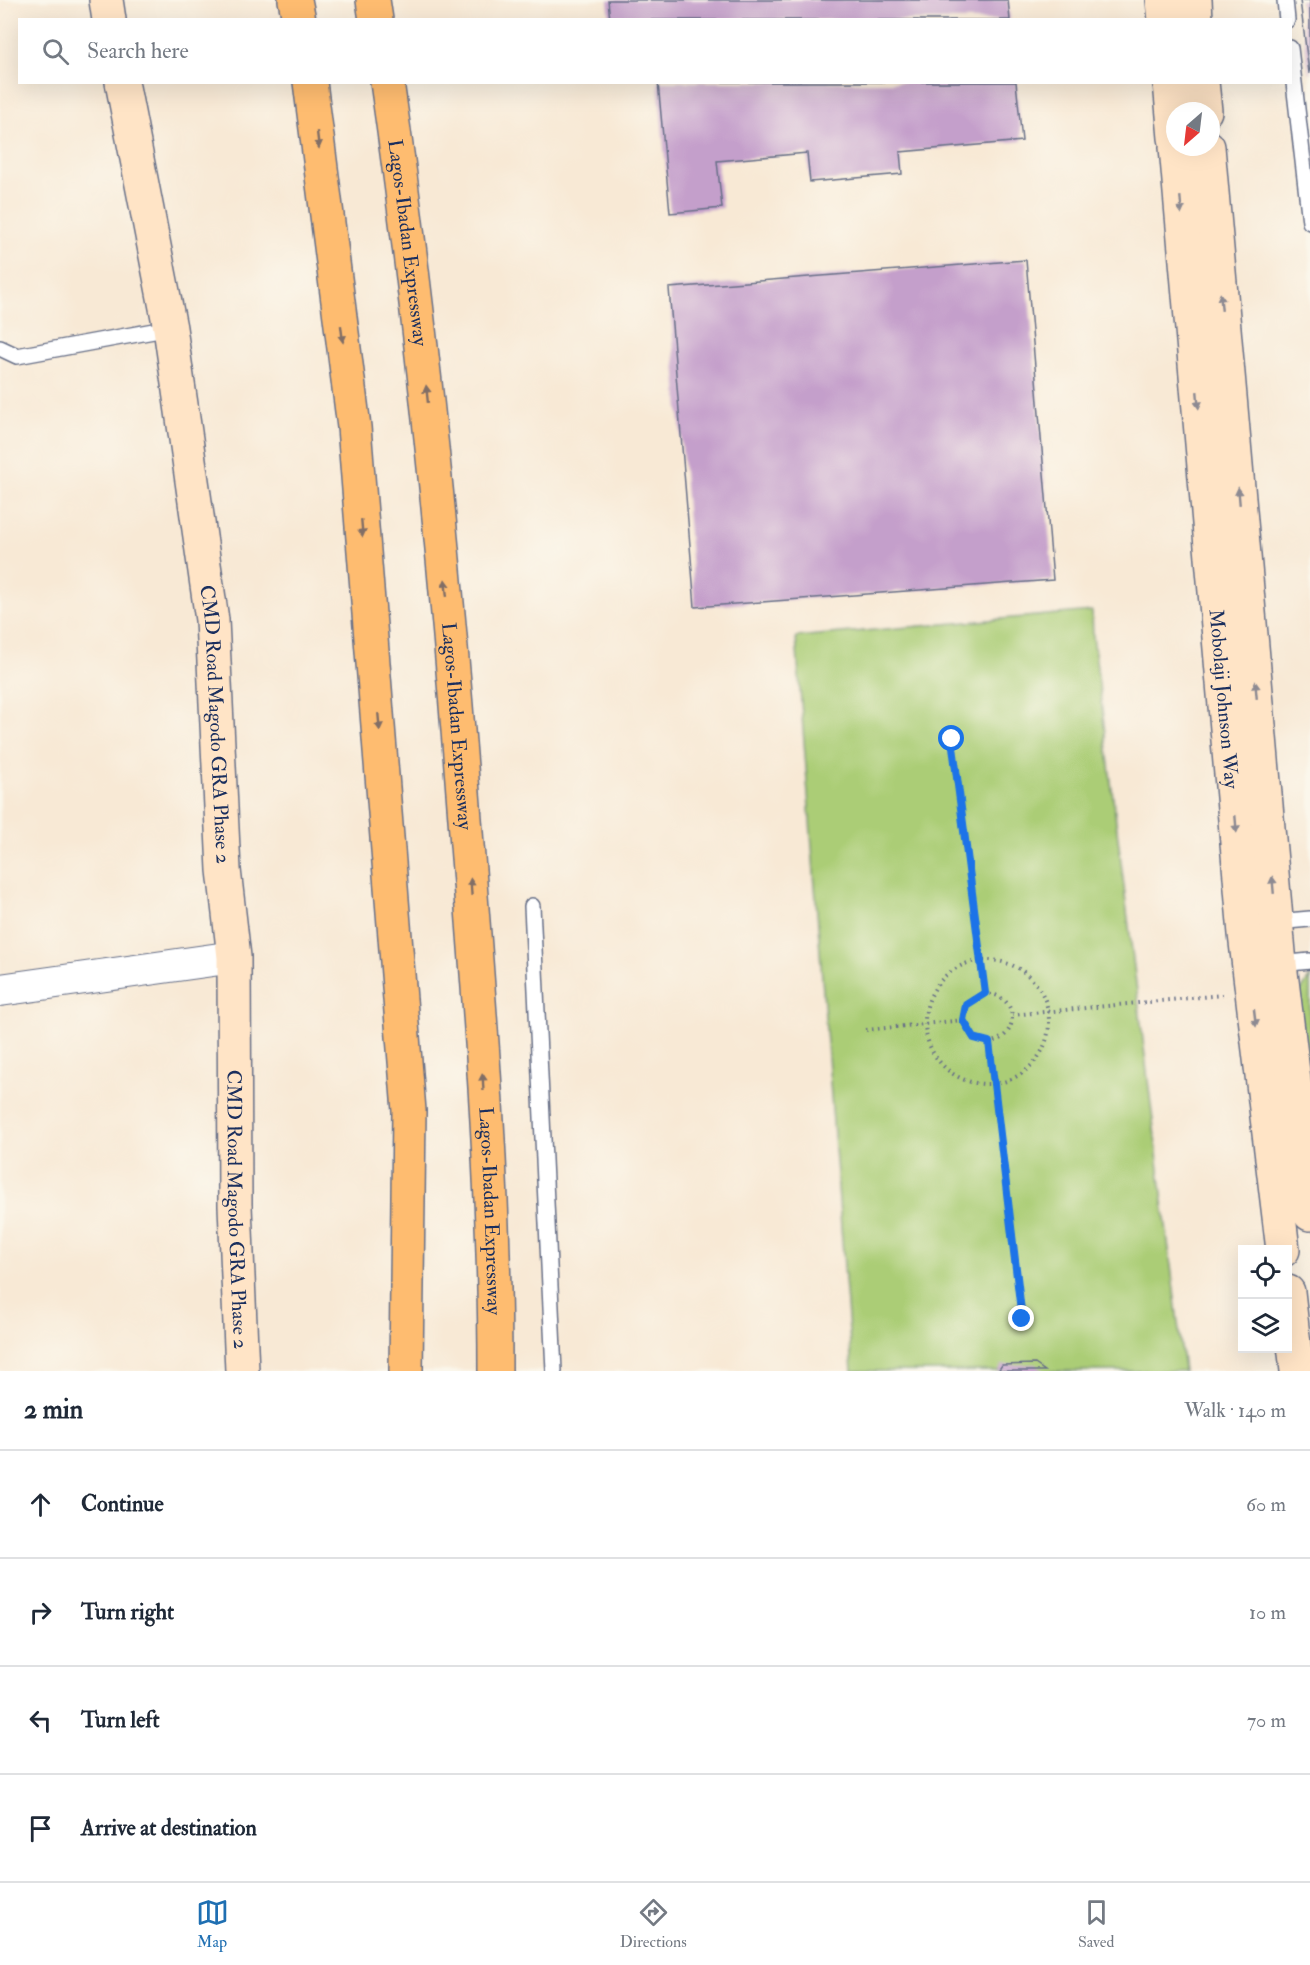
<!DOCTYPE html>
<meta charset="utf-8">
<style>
body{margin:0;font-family:"IM FELL Double Pica",serif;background:#f2f2f3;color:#1f2937}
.controls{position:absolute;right:18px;bottom:18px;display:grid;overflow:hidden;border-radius:0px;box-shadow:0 6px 24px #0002}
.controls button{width:54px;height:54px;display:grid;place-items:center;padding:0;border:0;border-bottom:2px solid #e0e1e3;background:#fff;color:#1f2937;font:30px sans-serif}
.compass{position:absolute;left:1166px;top:102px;width:54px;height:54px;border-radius:50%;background:#fff;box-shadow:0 6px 24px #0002;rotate:208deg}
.stop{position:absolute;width:18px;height:18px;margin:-14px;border:4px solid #1a73e8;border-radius:50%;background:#fff}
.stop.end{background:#1a73e8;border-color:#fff;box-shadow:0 2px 6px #0008}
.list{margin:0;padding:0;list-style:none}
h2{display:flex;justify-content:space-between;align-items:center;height:78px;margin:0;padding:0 24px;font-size:26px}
h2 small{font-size:20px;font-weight:400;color:#747a83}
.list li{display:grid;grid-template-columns:39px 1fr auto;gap:18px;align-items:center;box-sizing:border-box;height:108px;padding:0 24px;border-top:2px solid #e0e1e3}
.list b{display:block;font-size:22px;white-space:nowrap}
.list em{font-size:20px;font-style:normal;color:#747a83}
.icon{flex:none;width:33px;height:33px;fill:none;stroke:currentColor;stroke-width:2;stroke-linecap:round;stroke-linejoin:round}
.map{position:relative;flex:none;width:1310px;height:1371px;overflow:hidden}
.search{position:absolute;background:#fff;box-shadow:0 6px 24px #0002;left:18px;right:18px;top:18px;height:66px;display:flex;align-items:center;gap:15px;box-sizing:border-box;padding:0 21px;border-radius:0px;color:#747a83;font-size:22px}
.sheet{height:510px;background:#fff}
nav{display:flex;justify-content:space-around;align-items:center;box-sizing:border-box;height:84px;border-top:2px solid #e0e1e3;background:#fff;font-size:16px;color:#747a83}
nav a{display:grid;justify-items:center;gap:3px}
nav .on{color:#1f6fb2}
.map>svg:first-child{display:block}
</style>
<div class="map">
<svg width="1310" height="1371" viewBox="0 0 1310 1371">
<rect width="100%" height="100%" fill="#fbf7ec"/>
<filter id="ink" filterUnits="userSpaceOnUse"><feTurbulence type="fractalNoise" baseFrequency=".0167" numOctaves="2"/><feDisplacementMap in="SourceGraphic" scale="12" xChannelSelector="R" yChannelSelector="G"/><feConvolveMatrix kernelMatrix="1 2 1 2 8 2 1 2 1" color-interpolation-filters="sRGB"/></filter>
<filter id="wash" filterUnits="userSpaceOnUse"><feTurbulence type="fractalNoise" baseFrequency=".008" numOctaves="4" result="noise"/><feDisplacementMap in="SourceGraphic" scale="24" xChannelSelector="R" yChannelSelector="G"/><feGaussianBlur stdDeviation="1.35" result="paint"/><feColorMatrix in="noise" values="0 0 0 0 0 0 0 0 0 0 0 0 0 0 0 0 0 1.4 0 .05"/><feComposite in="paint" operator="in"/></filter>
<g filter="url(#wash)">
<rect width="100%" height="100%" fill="#f8e9d5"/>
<!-- green -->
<g fill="#abcd76" stroke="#637e6a" stroke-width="1.5">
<path d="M1092,611L1093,636L1184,1371H852L796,637Z"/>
<path d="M1310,977V1098L1298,995Z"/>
</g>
<g id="blocks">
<!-- building -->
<g fill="#c49fcb">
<path d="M608,0H1008L1010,20H610Z"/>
<path d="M1300,0H1310V73H1309Z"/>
<path d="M658,82H1016L1022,141L900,152L902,174L810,182L807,153L717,161L722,208L670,213Z"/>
<path d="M1026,260L1053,580L695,607L669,288Z"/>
<path d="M1035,1364L1045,1371H998L1002,1365Z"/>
</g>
</g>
</g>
<g filter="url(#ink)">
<use href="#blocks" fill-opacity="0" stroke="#687088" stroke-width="1.5"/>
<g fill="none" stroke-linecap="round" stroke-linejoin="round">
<defs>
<g id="lane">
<path d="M1285,0L1287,20"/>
<path d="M1290,48L1310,222"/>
<path d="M0,348L17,356L170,328"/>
<path d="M532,906L554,1371"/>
<path d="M1276,922L1310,919"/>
<path d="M1280,964L1310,961"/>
</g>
<path id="street" d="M0,990L234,957"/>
<g id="secondary">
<path d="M106,0L109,20"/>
<path d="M1163,0L1165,20"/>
<path d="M1195,0L1196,20"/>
<path id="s1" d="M122,82L170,328L212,620L224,870L234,957L235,1206L242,1371"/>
<path d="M1170,82L1175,138"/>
<path d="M1202,82L1205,111"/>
<path id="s2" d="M1176,147L1245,934L1283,1250"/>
<path d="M1208,147L1280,964L1310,1214"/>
<path d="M1288,1292L1297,1371"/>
</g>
<g id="highway">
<path d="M295,0L299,20"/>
<path d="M373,0L376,20"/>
<path d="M310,82L354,427L409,1111L406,1371"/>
<path id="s3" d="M387,82C424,336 448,590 467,845C481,1020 495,1196 495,1371"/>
</g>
</defs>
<!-- lane casing -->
<use href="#lane" stroke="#687088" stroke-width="18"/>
<!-- street casing -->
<use href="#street" stroke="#687088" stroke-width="34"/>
<!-- secondary casing -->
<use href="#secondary" stroke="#687088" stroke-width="36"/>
<!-- highway casing -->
<use href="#highway" stroke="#687088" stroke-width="36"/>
<!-- path -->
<g stroke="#687088" stroke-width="4" stroke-dasharray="1.5 4.5" stroke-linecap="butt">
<path d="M952,739L985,993"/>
<circle cx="987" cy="1022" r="62"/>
<circle cx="988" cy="1018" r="24"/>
<path d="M1012,1015L1222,995"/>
<path d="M866,1030L963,1020"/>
<path d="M989,1042L1022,1319"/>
</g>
<!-- lane -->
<use href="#lane" stroke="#fff" stroke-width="15"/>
<!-- street -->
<use href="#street" stroke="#fff" stroke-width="32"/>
<!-- secondary -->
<use href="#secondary" stroke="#ffe4c6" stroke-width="33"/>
<!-- highway -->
<use href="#highway" stroke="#febc70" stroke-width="33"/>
</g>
<!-- one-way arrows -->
<defs><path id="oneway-solid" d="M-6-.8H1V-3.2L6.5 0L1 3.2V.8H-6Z" transform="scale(1.5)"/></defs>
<g fill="#816e66">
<use href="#oneway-solid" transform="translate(318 140) rotate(83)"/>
<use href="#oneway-solid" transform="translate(342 334) rotate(83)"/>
<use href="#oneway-solid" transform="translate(427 394) rotate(-96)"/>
<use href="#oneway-solid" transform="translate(362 528) rotate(85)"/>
<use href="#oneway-solid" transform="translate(446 588) rotate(-96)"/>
<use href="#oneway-solid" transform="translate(379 722) rotate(85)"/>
<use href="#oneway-solid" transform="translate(471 887) rotate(-94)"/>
<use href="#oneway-solid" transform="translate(483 1082) rotate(-93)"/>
</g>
<g fill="#8d8a92">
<use href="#oneway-solid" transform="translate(1181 205) rotate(85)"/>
<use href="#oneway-solid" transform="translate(1221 302) rotate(-95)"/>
<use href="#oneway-solid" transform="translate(1198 400) rotate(85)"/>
<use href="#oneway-solid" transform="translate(1239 496) rotate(-95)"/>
<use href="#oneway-solid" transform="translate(1256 690) rotate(-95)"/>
<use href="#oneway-solid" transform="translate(1236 824) rotate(85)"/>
<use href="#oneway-solid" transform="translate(1273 885) rotate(-95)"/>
<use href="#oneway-solid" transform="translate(1255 1018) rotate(83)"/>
</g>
</g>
<g fill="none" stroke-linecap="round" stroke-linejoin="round" filter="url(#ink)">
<!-- route -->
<path stroke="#1a73e8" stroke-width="8" d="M952,739L985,993L966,1005L963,1020L974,1038L989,1042L1022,1319"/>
</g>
<g text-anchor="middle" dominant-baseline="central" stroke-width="6" stroke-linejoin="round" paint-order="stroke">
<!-- street labels -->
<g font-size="20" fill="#1b2f5e" stroke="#fbf7ec">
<text stroke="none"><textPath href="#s3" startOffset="162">Lagos-Ibadan Expressway</textPath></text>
<text stroke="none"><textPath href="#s2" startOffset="554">Mobolaji Johnson Way</textPath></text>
<text stroke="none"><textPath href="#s1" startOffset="650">CMD Road Magodo GRA Phase 2</textPath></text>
<text stroke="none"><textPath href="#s3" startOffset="648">Lagos-Ibadan Expressway</textPath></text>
<text stroke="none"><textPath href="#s1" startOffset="1136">CMD Road Magodo GRA Phase 2</textPath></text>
<text stroke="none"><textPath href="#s3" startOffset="1134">Lagos-Ibadan Expressway</textPath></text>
</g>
</g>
</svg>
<div class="controls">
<button><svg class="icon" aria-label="locate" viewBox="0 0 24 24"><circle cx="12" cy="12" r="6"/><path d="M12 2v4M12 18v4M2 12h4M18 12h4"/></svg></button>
<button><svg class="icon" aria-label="layers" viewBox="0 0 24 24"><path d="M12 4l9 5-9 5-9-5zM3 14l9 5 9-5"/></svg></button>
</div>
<svg class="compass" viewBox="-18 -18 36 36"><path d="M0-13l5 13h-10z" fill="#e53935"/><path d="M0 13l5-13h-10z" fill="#747a83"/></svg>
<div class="stop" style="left:952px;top:739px"></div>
<div class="stop end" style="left:1022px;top:1319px"></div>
<div class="search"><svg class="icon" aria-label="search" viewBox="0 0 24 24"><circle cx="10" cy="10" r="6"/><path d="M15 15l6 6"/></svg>Search here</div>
</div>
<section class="sheet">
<h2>2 min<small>Walk · 140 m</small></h2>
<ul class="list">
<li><svg class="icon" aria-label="ahead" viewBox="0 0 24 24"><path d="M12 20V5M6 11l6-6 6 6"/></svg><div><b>Continue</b></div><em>60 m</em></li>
<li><svg class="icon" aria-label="right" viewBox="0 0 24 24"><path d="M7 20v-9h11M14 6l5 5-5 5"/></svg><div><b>Turn right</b></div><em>10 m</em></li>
<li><svg class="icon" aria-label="left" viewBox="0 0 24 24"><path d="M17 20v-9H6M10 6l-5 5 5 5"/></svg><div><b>Turn left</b></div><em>70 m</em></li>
<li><svg class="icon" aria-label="arrive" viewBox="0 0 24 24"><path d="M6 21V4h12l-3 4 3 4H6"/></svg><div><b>Arrive at destination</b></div></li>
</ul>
</section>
<nav>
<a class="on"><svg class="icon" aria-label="map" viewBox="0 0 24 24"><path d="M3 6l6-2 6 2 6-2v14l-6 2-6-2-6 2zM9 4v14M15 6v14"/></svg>Map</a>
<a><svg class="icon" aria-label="directions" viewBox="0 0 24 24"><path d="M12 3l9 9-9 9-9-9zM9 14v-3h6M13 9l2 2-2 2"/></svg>Directions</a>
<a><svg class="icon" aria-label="saved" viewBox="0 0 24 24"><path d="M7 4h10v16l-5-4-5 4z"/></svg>Saved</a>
</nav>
